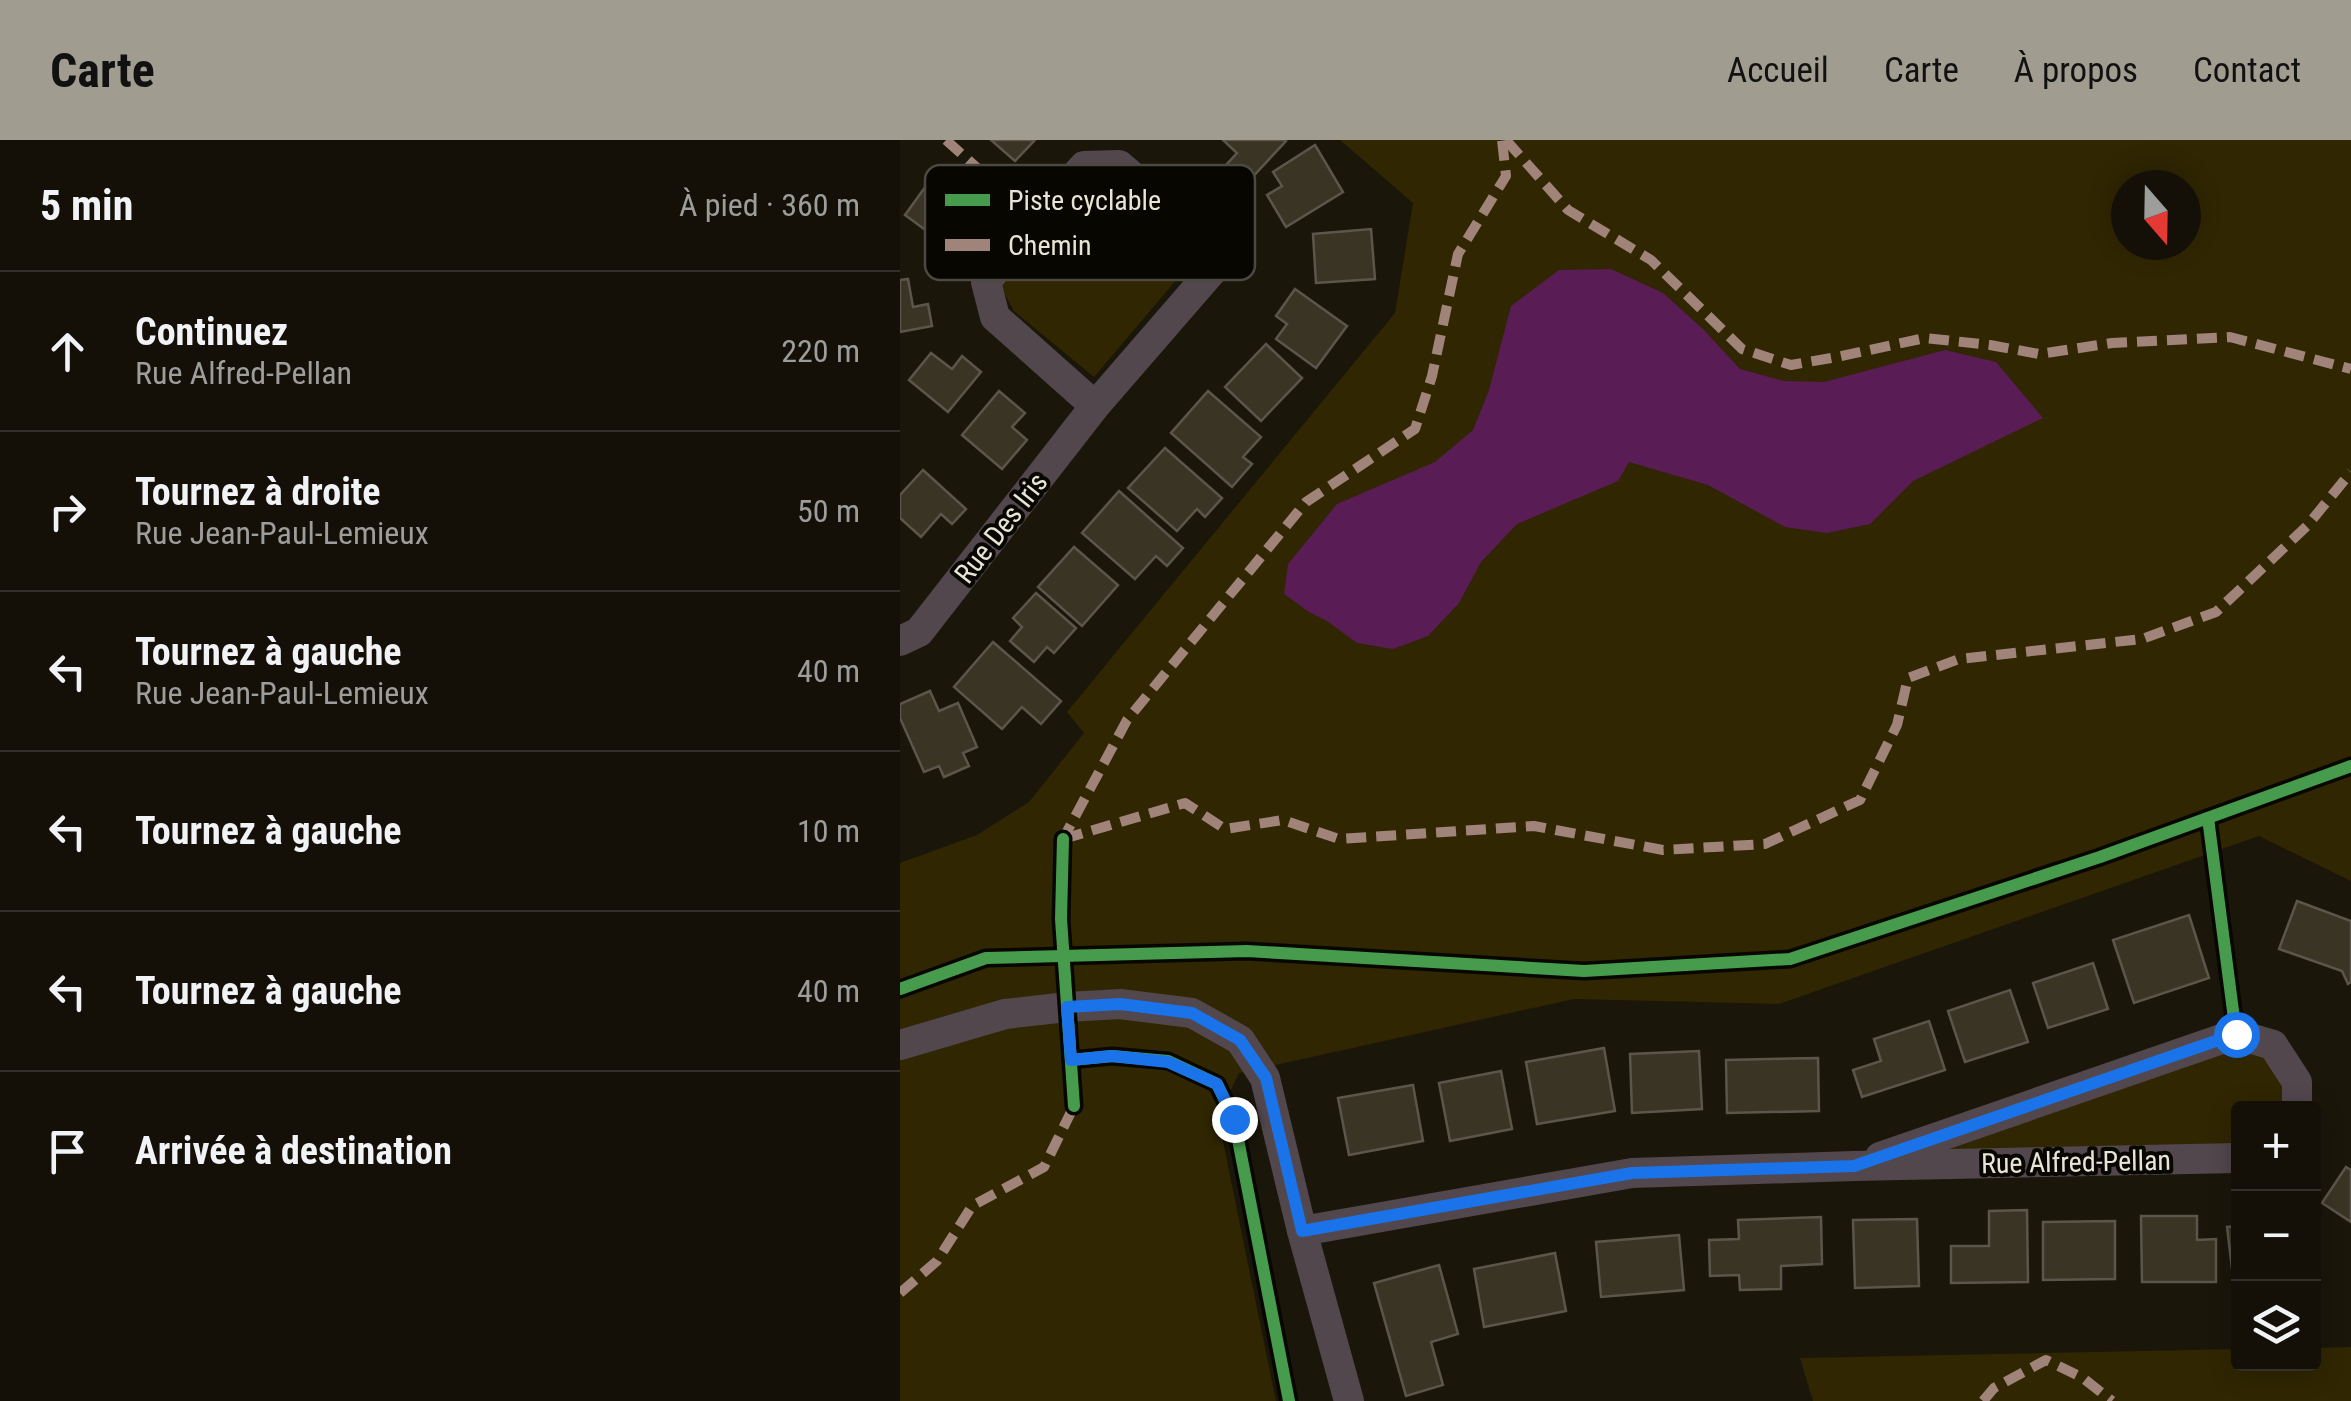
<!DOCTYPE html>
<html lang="fr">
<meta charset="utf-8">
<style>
body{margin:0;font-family:"Roboto Condensed",sans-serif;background:#1d1912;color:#f1f3f6}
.controls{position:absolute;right:30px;bottom:30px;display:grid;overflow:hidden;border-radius:10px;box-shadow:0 5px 25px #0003}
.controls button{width:90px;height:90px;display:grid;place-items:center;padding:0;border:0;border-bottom:2px solid #333029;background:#141008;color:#f1f3f6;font:50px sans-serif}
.compass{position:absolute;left:1211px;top:30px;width:90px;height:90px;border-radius:50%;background:#141008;box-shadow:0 5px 25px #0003;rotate:160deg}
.stop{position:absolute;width:30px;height:30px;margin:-22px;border:8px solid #1a73e8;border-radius:50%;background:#fff}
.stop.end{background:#1a73e8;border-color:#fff;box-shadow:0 2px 10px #0008}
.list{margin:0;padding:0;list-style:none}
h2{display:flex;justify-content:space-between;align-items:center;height:130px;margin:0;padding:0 40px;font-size:42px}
h2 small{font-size:32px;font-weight:400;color:#9d9d9c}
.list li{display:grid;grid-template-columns:65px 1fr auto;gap:30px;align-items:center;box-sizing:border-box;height:160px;padding:0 40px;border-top:2px solid #333029}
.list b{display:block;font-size:38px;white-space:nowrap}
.list p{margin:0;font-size:32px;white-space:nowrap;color:#9d9d9c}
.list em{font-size:32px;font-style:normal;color:#9d9d9c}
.icon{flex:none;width:55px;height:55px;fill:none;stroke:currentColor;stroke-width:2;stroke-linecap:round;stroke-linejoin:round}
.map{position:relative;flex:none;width:1451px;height:1261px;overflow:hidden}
header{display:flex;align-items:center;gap:60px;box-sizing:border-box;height:140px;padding:0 50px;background:#a09c8f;color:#111}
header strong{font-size:48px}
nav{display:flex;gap:55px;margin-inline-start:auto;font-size:35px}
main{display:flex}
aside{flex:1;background:#141008}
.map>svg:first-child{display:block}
</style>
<header>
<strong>Carte</strong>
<nav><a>Accueil</a><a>Carte</a><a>À propos</a><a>Contact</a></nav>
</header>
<main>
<aside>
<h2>5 min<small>À pied · 360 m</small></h2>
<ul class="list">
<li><svg class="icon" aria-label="ahead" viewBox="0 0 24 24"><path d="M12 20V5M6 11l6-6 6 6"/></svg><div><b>Continuez</b><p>Rue Alfred-Pellan</p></div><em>220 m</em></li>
<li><svg class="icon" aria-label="right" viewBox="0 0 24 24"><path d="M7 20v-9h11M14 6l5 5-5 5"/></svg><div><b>Tournez à droite</b><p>Rue Jean-Paul-Lemieux</p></div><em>50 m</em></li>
<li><svg class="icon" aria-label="left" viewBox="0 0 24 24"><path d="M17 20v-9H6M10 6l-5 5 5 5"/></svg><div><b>Tournez à gauche</b><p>Rue Jean-Paul-Lemieux</p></div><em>40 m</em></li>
<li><svg class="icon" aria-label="left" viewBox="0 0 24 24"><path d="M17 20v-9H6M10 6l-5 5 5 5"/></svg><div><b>Tournez à gauche</b></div><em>10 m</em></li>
<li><svg class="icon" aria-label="left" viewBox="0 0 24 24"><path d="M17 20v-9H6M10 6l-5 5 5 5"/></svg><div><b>Tournez à gauche</b></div><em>40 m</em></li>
<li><svg class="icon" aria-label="arrive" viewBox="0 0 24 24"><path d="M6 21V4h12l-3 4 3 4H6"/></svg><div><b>Arrivée à destination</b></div></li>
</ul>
</aside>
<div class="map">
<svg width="1451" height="1261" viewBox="0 0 1451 1261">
<rect width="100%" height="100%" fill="#1b160a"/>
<!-- green -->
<g fill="#302602" fill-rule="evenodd">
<path d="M440,0H1451V741L1359,696L879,864L674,859L339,933L318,977L376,1261H0V723L77,695L129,662L184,593L167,572L495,173L513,63ZM1226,45H1286V105H1226Z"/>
<path d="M198,38L294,119L194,237L114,171L100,145L148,97Z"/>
<path d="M1336,894L1373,905L1397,968H1338V1018L954,1026Z"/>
<path d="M1451,1207V1261H913L900,1218L1338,1209V1224H1414V1208Z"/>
</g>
<!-- water -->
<path fill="#5a1c55" d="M711,129L763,153L804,190L840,229L884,241L924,242L1045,210L1096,222L1143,278L1013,341L970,384L927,393L885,387L808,345L729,322L718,341L617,384L581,422L559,463L528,496L493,509L457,503L427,481L409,472L384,454L388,424L437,364L535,322L573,290L589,250L611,166L659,130Z"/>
<!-- building -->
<g fill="#393423" stroke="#5a564c" stroke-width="2.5">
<path d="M91,0H135L115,21Z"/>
<path d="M323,0H385L386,1L346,44L326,25L337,13Z"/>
<path d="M415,5L443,52L386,87L367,55L382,46L373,32Z"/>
<path d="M36,32L70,57L39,100L5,75Z"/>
<path d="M471,89L475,139L416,143L413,94Z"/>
<path d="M8,139L13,167L28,164L32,186L0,192V140Z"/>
<path d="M395,149L447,186L416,228L376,199L387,184L376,176Z"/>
<path d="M366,204L402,238L361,281L325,247Z"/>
<path d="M31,213L52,229L62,216L81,232L48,272L9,240Z"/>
<path d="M99,251L125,273L112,287L127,300L102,329L62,295Z"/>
<path d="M308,251L361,297L343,317L352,324L332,347L271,293Z"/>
<path d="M265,308L322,358L305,377L297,369L277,391L228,348Z"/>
<path d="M23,330L66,369L52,384L41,374L21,397L0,378V355Z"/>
<path d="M219,351L283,408L267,426L256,416L235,439L182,393Z"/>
<path d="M174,407L218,445L182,486L138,447Z"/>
<path d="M136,453L176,488L154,513L147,507L134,522L110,501L122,487L113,478Z"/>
<path d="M93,502L161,561L141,584L122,567L102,589L54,547Z"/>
<path d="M30,551L39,571L58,563L77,607L63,613L69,626L44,637L39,626L24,632L0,578V564Z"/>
<path d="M1397,761L1451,781V842L1448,844L1442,831L1379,809Z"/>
<path d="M1289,775L1309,838L1234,863L1213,800Z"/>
<path d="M1193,823L1208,869L1148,888L1133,843Z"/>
<path d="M1110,850L1128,902L1065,922L1048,871Z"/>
<path d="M1029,881L1045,930L962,957L953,930L981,921L974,899Z"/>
<path d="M704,908L715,971L637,984L626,922Z"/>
<path d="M799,911L802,969L732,973L730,914Z"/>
<path d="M918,918L919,971L827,973L826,920Z"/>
<path d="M601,931L612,989L550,1001L539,943Z"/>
<path d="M513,945L523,1001L449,1015L438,958Z"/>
<path d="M1446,1027L1451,1030V1082L1422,1063Z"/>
<path d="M1127,1070L1128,1142L1051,1143V1106H1089V1071Z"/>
<path d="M1241,1076H1297V1100L1316,1099V1142H1242Z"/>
<path d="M921,1077L922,1124L881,1126V1149L840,1150L839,1135L810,1136L809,1100L839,1099L838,1080Z"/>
<path d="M1017,1079L1019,1146L955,1148L953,1080Z"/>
<path d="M1215,1081V1139L1143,1140V1082Z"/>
<path d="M1338,1086V1136L1333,1137L1327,1087Z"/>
<path d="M779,1095L784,1150L701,1157L696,1102Z"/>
<path d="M655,1113L666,1171L584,1187L574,1129Z"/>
<path d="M539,1125L558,1194L531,1202L543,1245L506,1256L474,1143Z"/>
</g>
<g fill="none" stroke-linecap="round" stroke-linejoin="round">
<!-- path -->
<path stroke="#544d4e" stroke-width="5" stroke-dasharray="8 5" stroke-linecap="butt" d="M1308,678L1333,868"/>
<!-- minor -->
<g stroke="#51474d" stroke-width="30">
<path d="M0,501L19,492L195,266L325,116L219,25L184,26L135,80L86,142L95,177L195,266"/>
<path d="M0,905L105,874L167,867L220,864L292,873L340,900L365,938L402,1091L449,1261"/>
<path d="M980,1017L1336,894L1373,905L1397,942V968"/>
<path d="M402,1091L732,1033L954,1026L1338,1018"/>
</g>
<!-- quiet -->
<g stroke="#a18479" stroke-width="10" stroke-dasharray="20 10" stroke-linecap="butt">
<path d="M46,0L135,80"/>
<path d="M606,0L668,70L751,120L842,209L891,225L937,217L1025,198L1090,205L1139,214L1212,203L1330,197L1451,229"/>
<path d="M163,699L285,663L325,689L383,680L439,699L634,686L763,710L865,704L960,660L997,585L1008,538L1059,519L1242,499L1316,472L1407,386L1451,332"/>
<path d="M163,703V699L227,580L406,362L515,289L532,236L558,114L606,36L602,0"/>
<path d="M0,1153L37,1121L72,1066L144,1027L174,966"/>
<path d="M1083,1261L1094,1248L1146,1220L1183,1238L1212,1261"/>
</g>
<defs>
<g id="cycleway">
<path d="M1308,678L1336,894"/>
<path d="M163,699L161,779L174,966"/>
<path d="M0,849L86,818L347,811L684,831L890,819L1200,717L1451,626"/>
<path d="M171,920L212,916L268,921L317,944L334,979L389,1261"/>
</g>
</defs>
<!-- cycleway casing -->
<use href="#cycleway" stroke="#080601" stroke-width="19"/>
<!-- cycleway -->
<use href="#cycleway" stroke="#469c4c" stroke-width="12"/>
</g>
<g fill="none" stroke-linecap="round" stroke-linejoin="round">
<!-- route -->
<path stroke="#1a73e8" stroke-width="12" d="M334,979L317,944L268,922L212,916L171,920L167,867L220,864L292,873L340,900L366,938L402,1091L732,1033L954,1026L1336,894"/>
</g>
<g text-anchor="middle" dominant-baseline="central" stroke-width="8" stroke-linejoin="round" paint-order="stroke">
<!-- street labels -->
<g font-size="28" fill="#e8e4d6" stroke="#080601">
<text transform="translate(101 388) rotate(-52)">Rue Des Iris</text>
<text transform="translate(1176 1022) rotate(-1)">Rue Alfred-Pellan</text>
</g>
</g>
<!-- legend -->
<rect x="25" y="25" width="330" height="115" rx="15" fill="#080601" stroke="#4b4941" stroke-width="2.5"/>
<rect x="45" y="54" width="45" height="12" fill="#469c4c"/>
<rect x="45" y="99" width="45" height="12" fill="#a18479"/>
<g font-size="28" fill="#e8e4d6">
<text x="108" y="70">Piste cyclable</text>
<text x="108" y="115">Chemin</text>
</g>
</svg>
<div class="controls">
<button>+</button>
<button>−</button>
<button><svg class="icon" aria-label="layers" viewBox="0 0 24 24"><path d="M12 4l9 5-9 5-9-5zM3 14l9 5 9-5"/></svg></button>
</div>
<svg class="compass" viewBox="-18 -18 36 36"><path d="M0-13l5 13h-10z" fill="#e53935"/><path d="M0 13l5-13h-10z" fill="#9d9d9c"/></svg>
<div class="stop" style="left:1336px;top:894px"></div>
<div class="stop end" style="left:334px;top:979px"></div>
</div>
</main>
